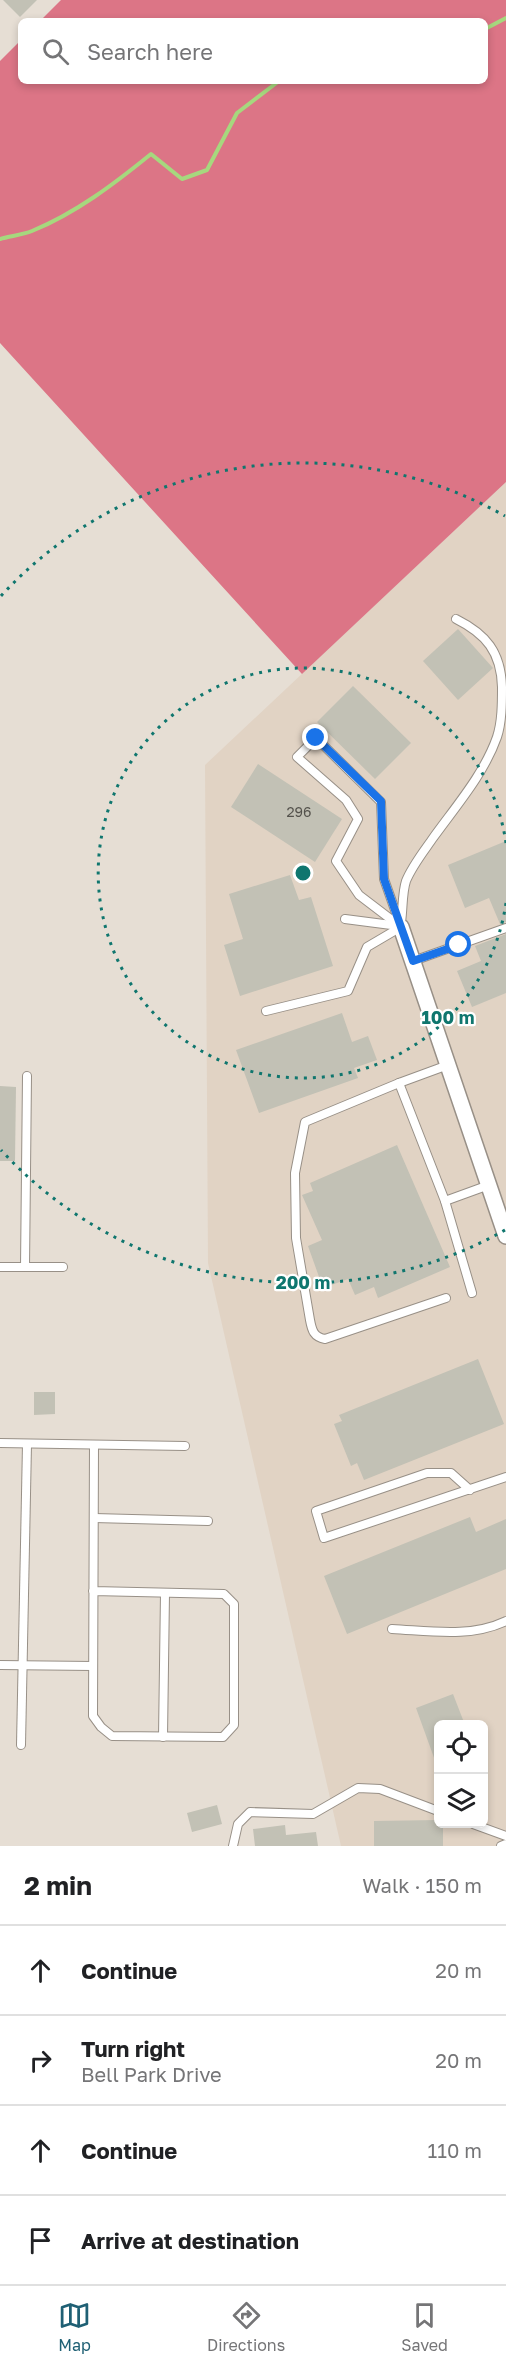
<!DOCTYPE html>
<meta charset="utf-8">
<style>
body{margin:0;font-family:"Golos Text",sans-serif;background:#f6f6f6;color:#202124}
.controls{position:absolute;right:18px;bottom:18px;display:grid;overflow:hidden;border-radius:9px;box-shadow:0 3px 9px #0003}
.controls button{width:54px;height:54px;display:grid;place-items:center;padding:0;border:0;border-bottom:2px solid #e0e0e0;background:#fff;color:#202124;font:30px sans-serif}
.stop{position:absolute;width:18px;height:18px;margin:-14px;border:4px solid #1a73e8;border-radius:50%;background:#fff}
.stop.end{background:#1a73e8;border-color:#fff;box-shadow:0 2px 6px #0008}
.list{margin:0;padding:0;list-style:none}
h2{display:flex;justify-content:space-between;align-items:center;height:78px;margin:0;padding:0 24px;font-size:26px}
h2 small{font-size:20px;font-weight:400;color:#757577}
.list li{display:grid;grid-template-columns:39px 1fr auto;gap:18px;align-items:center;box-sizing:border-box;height:90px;padding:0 24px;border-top:2px solid #e0e0e0}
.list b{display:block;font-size:22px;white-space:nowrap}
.list p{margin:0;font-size:20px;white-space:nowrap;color:#757577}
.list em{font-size:20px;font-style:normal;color:#757577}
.icon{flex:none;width:33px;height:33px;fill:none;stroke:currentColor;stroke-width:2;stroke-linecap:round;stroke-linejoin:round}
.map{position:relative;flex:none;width:506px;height:1846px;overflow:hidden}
.search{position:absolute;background:#fff;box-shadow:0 3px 9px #0003;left:18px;right:18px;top:18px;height:66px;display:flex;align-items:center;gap:15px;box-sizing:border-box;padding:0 21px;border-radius:9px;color:#757577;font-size:22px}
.sheet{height:438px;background:#fff}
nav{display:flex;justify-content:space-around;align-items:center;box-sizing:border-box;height:84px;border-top:2px solid #e0e0e0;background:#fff;font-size:16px;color:#757577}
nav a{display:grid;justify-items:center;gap:3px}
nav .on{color:#1f6074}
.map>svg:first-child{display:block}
</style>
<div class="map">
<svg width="506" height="1846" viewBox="0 0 506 1846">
<rect width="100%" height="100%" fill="#e6ded4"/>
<!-- built -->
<path fill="#e1d3c4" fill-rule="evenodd" d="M506,482V1846H341L208,1263L205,765ZM438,1724H484V1824H438Z"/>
<!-- forest -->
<path fill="#dc7586" d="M61,0H506V482L302,674L0,343V61L21,40V81H485V21H40Z"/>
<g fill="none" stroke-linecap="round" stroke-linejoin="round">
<!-- stream -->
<g stroke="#a6d87e" stroke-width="4">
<path d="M485,29L506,18"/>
<path d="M0,239C10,236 22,235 32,231C76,213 114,184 151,154L182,179L207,170L237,113L279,81"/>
</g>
</g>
<!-- building -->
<g fill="#c2c1b5">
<path d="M3,0H37L20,17Z"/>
<path d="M458,629L493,668L458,700L423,661Z"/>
<path d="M353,686L411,743L375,779L317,722Z"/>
<path d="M258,764L342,819L315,862L231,807Z"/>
<path d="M506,841V922L500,924L489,898L465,908L448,865Z"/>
<path d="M290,875L299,900L311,897L333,966L240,996L224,945L243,939L229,894Z"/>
<path d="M506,934V993L472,1007L457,971L481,961L475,946Z"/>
<path d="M342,1013L352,1042L368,1036L377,1060L354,1068L358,1078L259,1113L236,1050Z"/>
<path d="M0,1086L16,1087L15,1161H0Z"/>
<path d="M397,1145L450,1267L378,1298L374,1287L355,1295L348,1279L323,1288L308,1246L322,1240L302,1195L313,1191L310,1183Z"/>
<path d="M478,1359L504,1424L364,1480L357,1463L351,1466L334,1424L342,1421L339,1415Z"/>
<path d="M34,1392H55V1414L34,1415Z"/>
<path d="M470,1517L476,1532L506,1519V1569L347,1634L324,1576Z"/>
<path d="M453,1694L465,1725H438L437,1766L416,1708Z"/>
<path d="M217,1805L222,1824L192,1832L187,1813Z"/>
<path d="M438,1820V1824H443V1846H374V1821Z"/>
<path d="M285,1825L286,1835L316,1832L318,1846H255L253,1829Z"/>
</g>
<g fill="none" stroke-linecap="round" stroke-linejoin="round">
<defs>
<g id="lane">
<path d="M316,738L381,802L384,879L401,927L359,895L336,861L358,819L346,800L297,757Z"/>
<path d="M345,919L399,926"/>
<path d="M401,922C403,910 402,893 406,881C412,866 424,851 433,838C456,806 484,774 497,737C502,722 502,703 502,687C501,652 486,634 456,619"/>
<path d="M413,961L506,928"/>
<path d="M266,1011L348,991L367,947L401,927"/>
<path d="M399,1083L445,1201L489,1185"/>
<path d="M445,1201L472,1293"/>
<path d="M0,1267H63"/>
<path d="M25,1267L27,1076"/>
<path d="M446,1298L325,1339C314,1337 312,1331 310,1320L296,1238L295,1173L305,1122L399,1083L448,1065"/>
<path d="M0,1443L185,1446"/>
<path d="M470,1490L451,1473H427L316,1511L324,1538L506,1477"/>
<path d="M94,1518L208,1521"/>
<path d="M93,1591L224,1594L234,1604V1725L223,1737L112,1736L101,1727L93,1716L94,1445"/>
<path d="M392,1629C431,1631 470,1638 506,1621"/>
<path d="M0,1665L93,1666"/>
<path d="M163,1737L165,1593"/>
<path d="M21,1745L27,1444"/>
<path d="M473,1824L506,1836"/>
<path d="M233,1846L238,1824L250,1812L313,1814L358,1788L380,1789L438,1811"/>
<path d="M501,1846L506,1844"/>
</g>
<path id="street" d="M401,927L506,1236"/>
</defs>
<!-- lane casing -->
<use href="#lane" stroke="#989087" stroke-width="10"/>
<!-- street casing -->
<use href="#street" stroke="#989087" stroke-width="18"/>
<!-- lane -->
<use href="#lane" stroke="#fff" stroke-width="8"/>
<!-- street -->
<use href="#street" stroke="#fff" stroke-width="15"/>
</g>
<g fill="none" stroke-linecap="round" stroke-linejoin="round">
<!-- route -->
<path stroke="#1a73e8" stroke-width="8" d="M316,738L381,801L384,879L413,961L459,945"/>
</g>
<!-- distance rings -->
<g fill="none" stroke="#0f766e" stroke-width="3" stroke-dasharray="3 6">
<path d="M506 903A205 205 0 1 1 506 843"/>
<path d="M505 1230A410 410 0 0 1 1 1150M1 596A410 410 0 0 1 505 516"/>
</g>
<g text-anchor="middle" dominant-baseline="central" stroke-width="4.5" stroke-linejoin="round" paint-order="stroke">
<!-- number labels -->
<g font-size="14" fill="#54524c">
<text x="299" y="811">296</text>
</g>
</g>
<circle cx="303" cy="873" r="9" fill="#0f766e" stroke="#fff" stroke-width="3"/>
<g font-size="18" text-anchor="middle" font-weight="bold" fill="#0f766e" stroke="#fff" stroke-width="4.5" stroke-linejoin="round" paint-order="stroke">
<text x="448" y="1024">100 m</text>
<text x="303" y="1289">200 m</text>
</g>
</svg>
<div class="controls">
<button><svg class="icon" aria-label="locate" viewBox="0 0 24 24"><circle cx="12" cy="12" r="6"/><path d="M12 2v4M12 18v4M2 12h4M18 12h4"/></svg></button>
<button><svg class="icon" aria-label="layers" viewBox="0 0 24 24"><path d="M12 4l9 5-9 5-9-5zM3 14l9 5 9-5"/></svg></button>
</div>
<div class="stop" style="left:459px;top:945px"></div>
<div class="stop end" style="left:316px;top:738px"></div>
<div class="search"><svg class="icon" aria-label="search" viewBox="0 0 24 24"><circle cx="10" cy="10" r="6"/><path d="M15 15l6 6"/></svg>Search here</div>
</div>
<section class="sheet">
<h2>2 min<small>Walk · 150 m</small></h2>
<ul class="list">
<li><svg class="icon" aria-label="ahead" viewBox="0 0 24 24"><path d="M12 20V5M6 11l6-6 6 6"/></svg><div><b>Continue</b></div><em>20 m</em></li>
<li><svg class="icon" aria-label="right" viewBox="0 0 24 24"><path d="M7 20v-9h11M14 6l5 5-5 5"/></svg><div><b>Turn right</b><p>Bell Park Drive</p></div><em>20 m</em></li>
<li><svg class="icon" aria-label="ahead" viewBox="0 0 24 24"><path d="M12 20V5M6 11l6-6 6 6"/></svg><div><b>Continue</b></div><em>110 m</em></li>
<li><svg class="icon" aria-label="arrive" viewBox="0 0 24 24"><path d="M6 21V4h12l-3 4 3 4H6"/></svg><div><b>Arrive at destination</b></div></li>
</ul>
</section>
<nav>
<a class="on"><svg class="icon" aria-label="map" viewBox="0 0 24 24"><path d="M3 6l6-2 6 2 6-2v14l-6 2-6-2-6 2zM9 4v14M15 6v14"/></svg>Map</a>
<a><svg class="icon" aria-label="directions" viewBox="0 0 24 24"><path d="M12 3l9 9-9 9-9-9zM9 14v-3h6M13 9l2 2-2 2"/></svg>Directions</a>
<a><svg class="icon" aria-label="saved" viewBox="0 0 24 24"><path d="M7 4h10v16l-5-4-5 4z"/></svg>Saved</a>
</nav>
